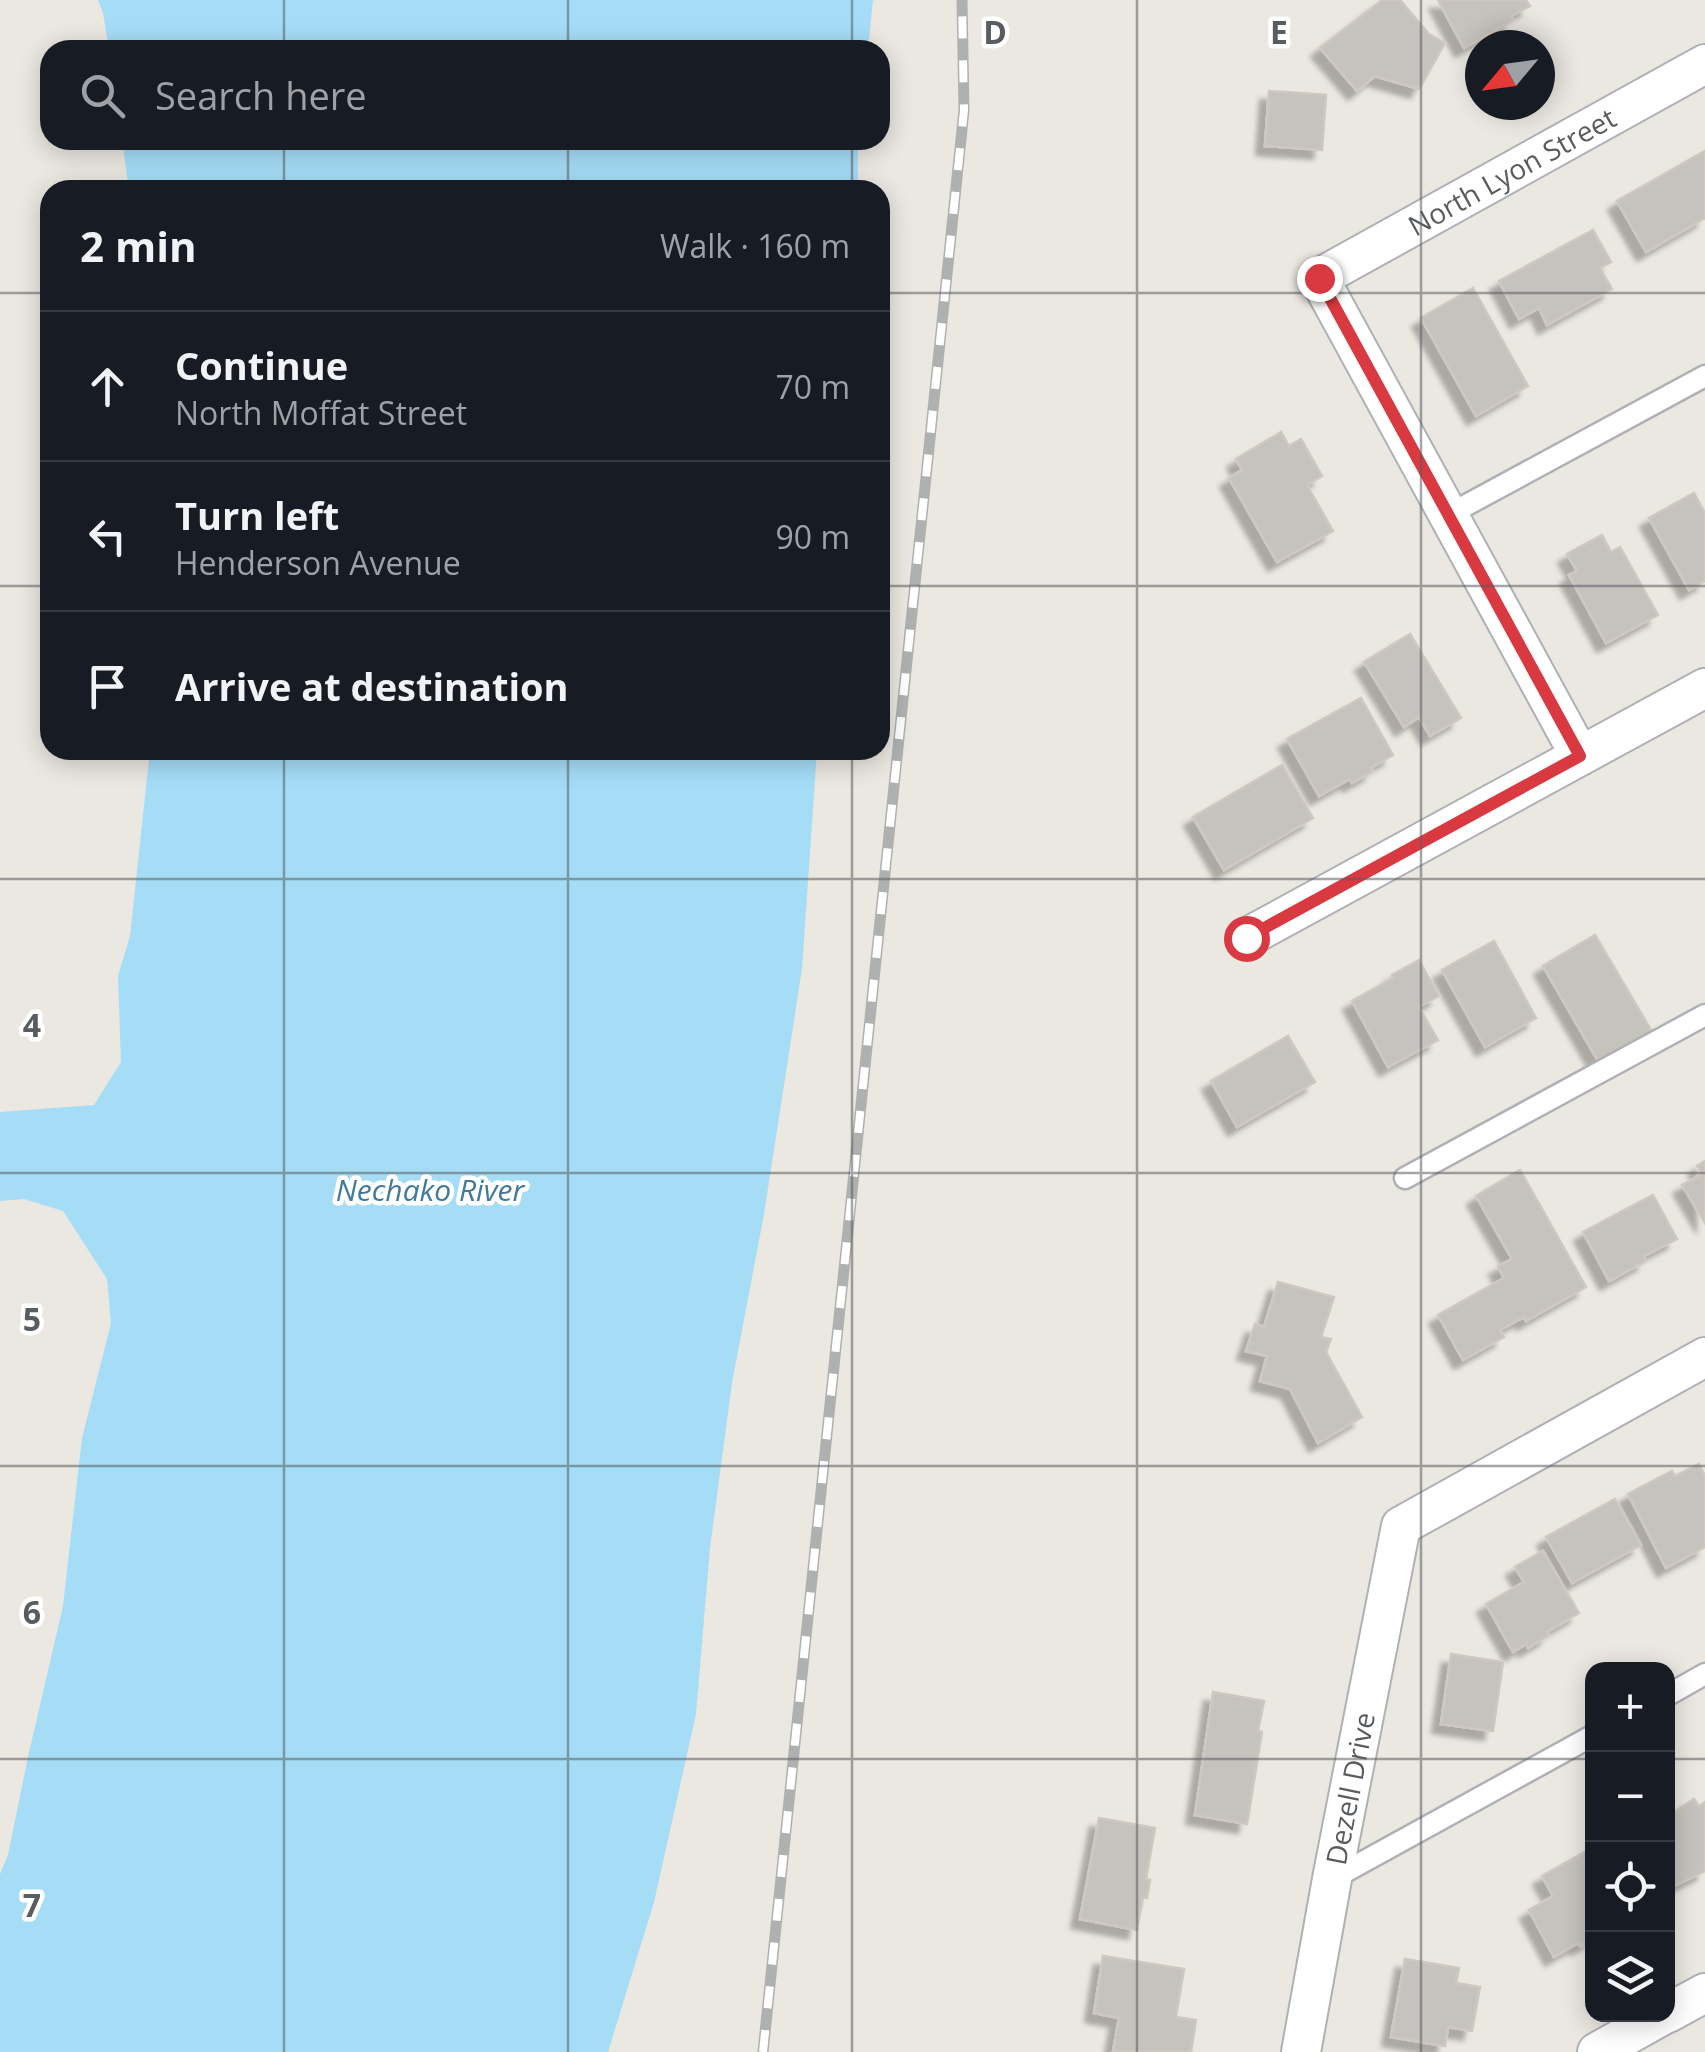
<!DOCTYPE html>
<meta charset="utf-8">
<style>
body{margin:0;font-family:"Open Sans",sans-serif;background:#20242c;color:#f1f3f6}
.controls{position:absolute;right:30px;bottom:30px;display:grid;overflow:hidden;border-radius:20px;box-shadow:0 5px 25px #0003}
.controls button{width:90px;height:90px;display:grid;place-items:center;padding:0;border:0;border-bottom:2px solid #363941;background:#171b24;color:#f1f3f6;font:50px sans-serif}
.compass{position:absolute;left:1465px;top:30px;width:90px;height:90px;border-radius:50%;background:#171b24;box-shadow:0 5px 25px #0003;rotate:241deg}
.stop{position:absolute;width:30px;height:30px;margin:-22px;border:8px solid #d93940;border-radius:50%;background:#fff}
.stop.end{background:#d93940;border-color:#fff;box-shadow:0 2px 10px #0008}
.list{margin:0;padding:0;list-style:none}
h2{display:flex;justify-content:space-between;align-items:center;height:130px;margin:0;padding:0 40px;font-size:42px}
h2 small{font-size:32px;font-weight:400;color:#9ea1a6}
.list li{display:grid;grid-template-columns:65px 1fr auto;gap:30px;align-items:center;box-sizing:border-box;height:150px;padding:0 40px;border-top:2px solid #363941}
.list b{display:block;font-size:38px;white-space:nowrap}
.list p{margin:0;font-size:32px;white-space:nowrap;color:#9ea1a6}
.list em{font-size:32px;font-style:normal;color:#9ea1a6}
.icon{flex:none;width:55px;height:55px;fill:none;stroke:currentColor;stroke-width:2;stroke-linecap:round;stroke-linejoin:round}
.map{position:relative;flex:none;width:1705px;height:2052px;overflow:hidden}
.search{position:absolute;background:#171b24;box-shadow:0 5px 25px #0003;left:40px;top:40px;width:850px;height:110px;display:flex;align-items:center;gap:25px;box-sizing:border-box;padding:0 35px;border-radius:30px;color:#9ea1a6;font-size:38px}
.panel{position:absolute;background:#171b24;box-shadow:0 5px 25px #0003;left:40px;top:180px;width:850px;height:580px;border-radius:30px}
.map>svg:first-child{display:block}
</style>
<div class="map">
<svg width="1705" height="2052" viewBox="0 0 1705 2052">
<defs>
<filter id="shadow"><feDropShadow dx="-9" dy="9" stdDeviation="2.5" flood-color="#0004"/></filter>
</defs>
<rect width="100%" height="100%" fill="#ebe7e1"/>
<!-- water -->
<g fill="#a5ddf7">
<path d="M98,0H873L868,50H109L103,13Z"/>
<path d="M122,140H858V190H129Z"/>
<path d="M150,750H817L802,969L764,1214L732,1383L710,1548L696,1714L654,1902L608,2052H0V1874L8,1855L28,1757L63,1606L82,1438L111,1323L107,1279L63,1211L24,1199L0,1201V1112L94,1105L121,1062L118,976L130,936Z"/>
</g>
<!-- building -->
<g fill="#c6c2bd" stroke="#cfc8c0" stroke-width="2.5" filter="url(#shadow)">
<path d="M1382,0H1400L1429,34L1445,43L1419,89L1375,76L1357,91L1320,48Z"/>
<path d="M1438,0H1526L1530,6L1511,16L1513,20L1464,48Z"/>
<path d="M1269,91L1326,95L1322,150L1265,146Z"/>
<path d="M1705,151V218L1646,252L1617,201Z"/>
<path d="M1593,230L1611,262L1600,268L1612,289L1547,325L1539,308L1519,319L1499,281Z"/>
<path d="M1473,288L1528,386L1476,416L1421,318Z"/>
<path d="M1281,432L1289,446L1301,439L1322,476L1307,485L1333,531L1277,562L1229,478L1242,470L1236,459Z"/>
<path d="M1694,493L1705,513V581L1689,590L1649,518Z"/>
<path d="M1602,535L1611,552L1620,547L1658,615L1606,643L1569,575L1577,571L1567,554Z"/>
<path d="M1410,634L1461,718L1430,736L1419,717L1404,727L1364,662Z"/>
<path d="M1361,698L1393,755L1371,768L1373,771L1352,783L1350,779L1319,796L1287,739Z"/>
<path d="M1282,765L1313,818L1224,870L1193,817Z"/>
<path d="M1595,935L1654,1035L1601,1066L1543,966Z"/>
<path d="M1494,941L1536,1018L1485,1047L1442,970Z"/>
<path d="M1419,960L1439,996L1419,1007L1438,1040L1388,1067L1352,1001L1393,978L1392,975Z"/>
<path d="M1288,1036L1315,1082L1237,1127L1211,1081Z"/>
<path d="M1705,1161V1223L1682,1185L1702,1174L1697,1166Z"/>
<path d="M1520,1170L1586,1287L1526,1321L1524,1317L1500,1330L1504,1337L1463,1360L1438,1315L1504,1278L1498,1266L1512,1259L1476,1196Z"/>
<path d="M1653,1195L1677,1239L1644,1256L1646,1261L1609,1281L1583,1232Z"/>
<path d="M1278,1282L1334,1297L1321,1337L1331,1339L1326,1352L1362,1417L1318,1443L1290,1389L1260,1381L1267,1356L1246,1351L1255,1324L1264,1327Z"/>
<path d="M1699,1464L1705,1476V1547L1666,1568L1628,1494L1672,1471L1675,1476Z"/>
<path d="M1615,1499L1641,1545L1572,1583L1546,1537Z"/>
<path d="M1543,1551L1579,1613L1547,1632L1549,1635L1528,1648L1526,1644L1513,1652L1486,1604L1524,1582L1515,1567Z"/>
<path d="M1451,1654L1503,1662L1493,1731L1441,1724Z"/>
<path d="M1213,1692L1264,1701L1258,1731L1262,1732L1247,1824L1195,1815Z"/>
<path d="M1694,1799L1699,1806L1705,1802V1871L1668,1889V1823L1670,1822L1668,1816Z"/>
<path d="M1099,1818L1155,1828L1146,1879L1150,1880L1147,1898L1143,1897L1137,1930L1080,1919Z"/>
<path d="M1592,1848V1939L1580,1946L1578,1943L1554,1957L1529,1910L1553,1896L1542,1876Z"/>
<path d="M1103,1956L1184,1969L1176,2017L1196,2020L1191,2052H1113L1119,2018L1094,2013Z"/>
<path d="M1405,1959L1459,1968L1456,1983L1480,1987L1472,2031L1448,2027L1445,2046L1391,2037Z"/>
</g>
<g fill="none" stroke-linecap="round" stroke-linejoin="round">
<defs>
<g id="lane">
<path d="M1448,515L1705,376"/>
<path d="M1405,1178L1705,1015"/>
<path d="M1668,1695L1705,1674"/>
<path d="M1332,1879L1592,1736"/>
</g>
<g id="street">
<path id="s1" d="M1580,756L1319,278L1705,64"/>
<path d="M1246,938L1705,688"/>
<path d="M1668,2013L1705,1993"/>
<path id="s2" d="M1301,2052L1332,1879L1401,1526L1705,1357"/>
<path d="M1597,2052L1665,2014"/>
</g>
</defs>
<!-- lane casing -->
<use href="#lane" stroke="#aeb2b5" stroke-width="25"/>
<!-- street casing -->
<use href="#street" stroke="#aeb2b5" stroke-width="42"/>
<!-- lane -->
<use href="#lane" stroke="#fff" stroke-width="20"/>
<!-- street -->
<use href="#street" stroke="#fff" stroke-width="38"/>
<defs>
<path id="rail" d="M763,2052L964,110L962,0"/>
</defs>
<!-- rail casing -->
<use href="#rail" stroke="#afb0b0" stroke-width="11"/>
<!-- rail -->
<use href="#rail" stroke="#fff" stroke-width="8" stroke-dasharray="22" stroke-linecap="butt"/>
</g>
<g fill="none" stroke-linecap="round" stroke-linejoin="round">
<!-- route -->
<path stroke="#d93940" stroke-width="12" d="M1246,938L1580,756L1319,278"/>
</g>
<!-- grid -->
<path fill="none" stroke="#595d60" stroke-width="2.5" stroke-opacity="0.55" d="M284,0V50M568,0V50M852,0V50M1137,0V2052M1421,0V2052M284,140V190M568,140V190M852,140V190M0,293H50M880,293H1705M0,586H50M880,586H1705M284,750V2052M568,750V2052M852,750V2052M0,879H1705M0,1173H1705M0,1466H1705M0,1759H1592M1668,1759H1705"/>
<g text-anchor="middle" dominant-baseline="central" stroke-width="9" stroke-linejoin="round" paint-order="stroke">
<!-- street labels -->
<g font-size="28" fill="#595d60" stroke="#fff">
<text stroke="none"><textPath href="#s1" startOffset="765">North Lyon Street</textPath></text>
<text stroke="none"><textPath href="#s2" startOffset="268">Dezell Drive</textPath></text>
</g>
<!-- water labels -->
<g font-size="30" font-style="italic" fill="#427a9e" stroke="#fff">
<text x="430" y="1189">Nechako River</text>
</g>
</g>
<g font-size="32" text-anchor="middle" font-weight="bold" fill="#595d60" stroke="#fff" stroke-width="9" stroke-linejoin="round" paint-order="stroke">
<text x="995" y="44">D</text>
<text x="1279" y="44">E</text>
<text x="32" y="1037">4</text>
<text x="32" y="1331">5</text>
<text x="32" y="1624">6</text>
<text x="32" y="1917">7</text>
</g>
</svg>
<div class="controls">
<button>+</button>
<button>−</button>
<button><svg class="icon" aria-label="locate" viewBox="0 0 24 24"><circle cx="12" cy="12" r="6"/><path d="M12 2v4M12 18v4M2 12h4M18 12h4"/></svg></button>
<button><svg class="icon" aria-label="layers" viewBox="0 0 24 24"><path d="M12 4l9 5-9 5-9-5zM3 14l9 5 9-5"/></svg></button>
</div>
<svg class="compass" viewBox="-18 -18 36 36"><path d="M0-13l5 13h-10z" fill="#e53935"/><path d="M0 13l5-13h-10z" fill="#9ea1a6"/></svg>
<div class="stop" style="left:1246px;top:938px"></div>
<div class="stop end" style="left:1319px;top:278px"></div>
<div class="search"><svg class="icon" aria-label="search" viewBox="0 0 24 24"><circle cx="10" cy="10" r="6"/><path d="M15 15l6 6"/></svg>Search here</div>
<section class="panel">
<h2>2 min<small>Walk · 160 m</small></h2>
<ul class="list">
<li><svg class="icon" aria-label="ahead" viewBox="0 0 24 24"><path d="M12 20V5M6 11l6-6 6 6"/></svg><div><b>Continue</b><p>North Moffat Street</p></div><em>70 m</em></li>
<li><svg class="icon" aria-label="left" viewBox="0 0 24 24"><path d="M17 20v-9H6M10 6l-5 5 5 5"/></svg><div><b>Turn left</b><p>Henderson Avenue</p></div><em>90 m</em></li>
<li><svg class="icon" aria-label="arrive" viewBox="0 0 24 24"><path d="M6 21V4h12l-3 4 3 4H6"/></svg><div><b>Arrive at destination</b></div></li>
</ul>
</section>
</div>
